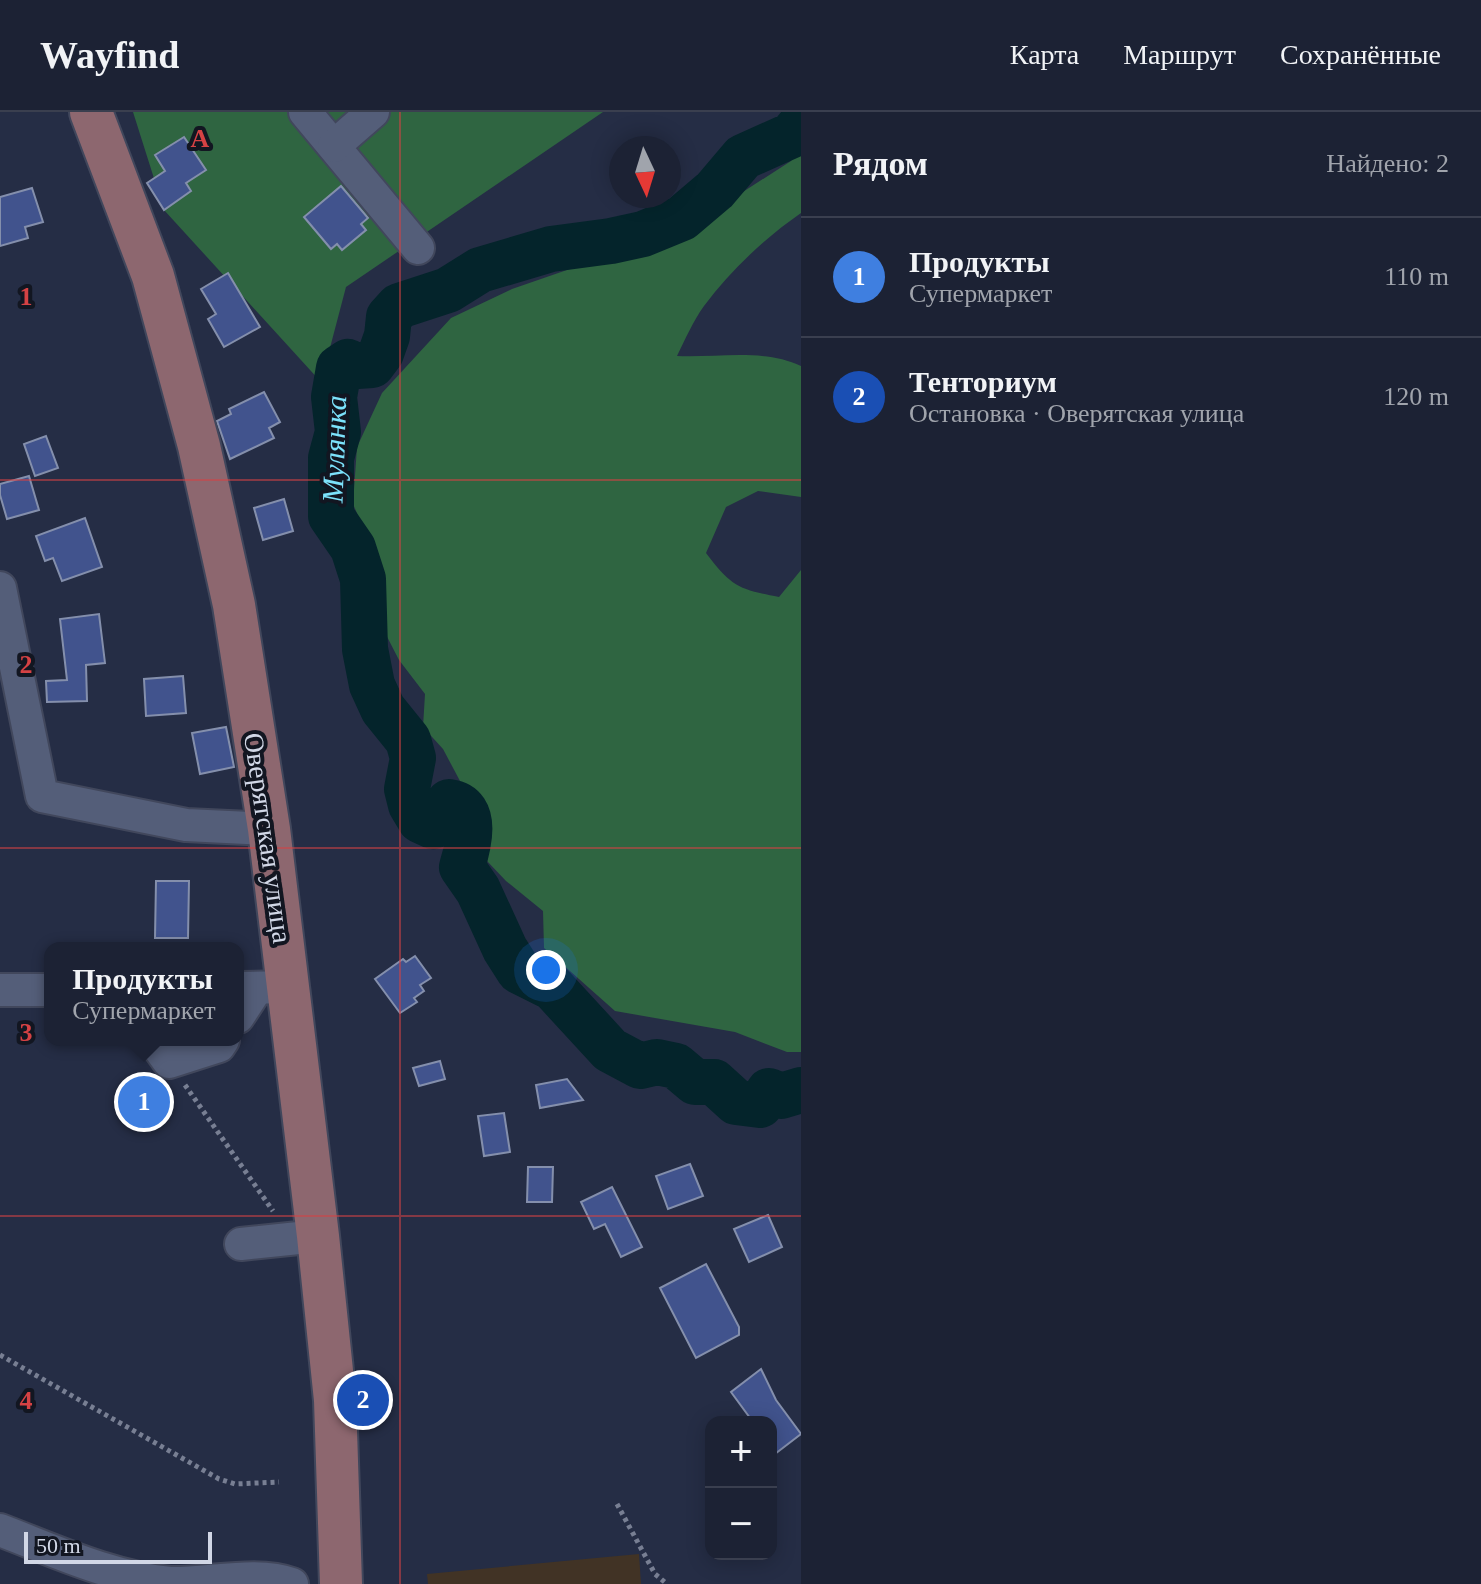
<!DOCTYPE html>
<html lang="ru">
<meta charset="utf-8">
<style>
body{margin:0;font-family:Georgia,serif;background:#252a3c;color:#f1f3f6}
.controls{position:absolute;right:24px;bottom:24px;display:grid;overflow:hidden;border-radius:16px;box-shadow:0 4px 20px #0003}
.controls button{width:72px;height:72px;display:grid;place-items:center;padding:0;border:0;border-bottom:2px solid #3a3f4f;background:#1c2234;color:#f1f3f6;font:40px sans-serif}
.compass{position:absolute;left:609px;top:24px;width:72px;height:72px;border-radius:50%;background:#1c2234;box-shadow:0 4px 20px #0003;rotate:176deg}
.scale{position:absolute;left:24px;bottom:20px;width:188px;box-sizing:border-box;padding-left:8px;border:4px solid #d1d7e6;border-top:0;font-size:22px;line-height:28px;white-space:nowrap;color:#d1d7e6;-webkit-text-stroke:6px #121621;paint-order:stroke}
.you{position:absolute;left:546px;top:858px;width:28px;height:28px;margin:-20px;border:6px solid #fff;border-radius:50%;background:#1a73e8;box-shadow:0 0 0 12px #1a73e833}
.badge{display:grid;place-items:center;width:52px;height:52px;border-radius:50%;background:#8bbbb9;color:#fff;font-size:26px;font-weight:700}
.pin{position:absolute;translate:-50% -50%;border:4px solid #fff;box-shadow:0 2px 8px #0006}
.popup{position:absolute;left:44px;top:830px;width:200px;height:104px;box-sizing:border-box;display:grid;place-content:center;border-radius:16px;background:#1c2234;filter:drop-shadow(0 2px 6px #0005);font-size:26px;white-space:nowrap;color:#a0a4ac}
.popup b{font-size:30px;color:#f1f3f6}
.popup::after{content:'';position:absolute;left:50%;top:100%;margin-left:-16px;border:16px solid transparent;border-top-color:#1c2234}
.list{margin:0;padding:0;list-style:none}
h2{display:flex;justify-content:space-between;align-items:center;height:104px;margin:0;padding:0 32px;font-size:34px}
h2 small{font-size:26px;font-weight:400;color:#a0a4ac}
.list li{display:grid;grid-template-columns:52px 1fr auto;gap:24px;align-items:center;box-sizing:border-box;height:120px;padding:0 32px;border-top:2px solid #3a3f4f}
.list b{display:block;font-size:30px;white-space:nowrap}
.list p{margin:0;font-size:26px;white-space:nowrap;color:#a0a4ac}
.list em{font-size:26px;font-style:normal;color:#a0a4ac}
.map{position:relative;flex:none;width:801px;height:1472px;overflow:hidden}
header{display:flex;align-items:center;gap:48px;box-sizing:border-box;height:112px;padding:0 40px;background:#1c2234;border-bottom:2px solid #3a3f4f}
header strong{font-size:38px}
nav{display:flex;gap:44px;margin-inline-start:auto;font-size:28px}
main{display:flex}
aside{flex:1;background:#1c2234}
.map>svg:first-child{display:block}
</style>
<header>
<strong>Wayfind</strong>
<nav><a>Карта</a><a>Маршрут</a><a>Сохранённые</a></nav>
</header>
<main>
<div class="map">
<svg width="801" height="1472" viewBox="0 0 801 1472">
<rect width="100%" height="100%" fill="#252d45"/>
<!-- industrial -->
<path fill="#413325" d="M639,1442L641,1472H428L427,1462Z"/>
<!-- green -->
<g fill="#2f6541">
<path d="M133,0H603L346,175L321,270L164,98Z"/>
<path d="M801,34V101C765,126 731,158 704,194C693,209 685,228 677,244C716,246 764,236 801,254V385L758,379L726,395L706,441C732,475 738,477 779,485L801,458V940H787L735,920L615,899L544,836L543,799L506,769L487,749L486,723L470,695L460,669L443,637L423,615L425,582L399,548L381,513L376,445L353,392L357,335L382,281L451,206L512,177L619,140L659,132L688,117L713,96L735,85L791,49Z"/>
</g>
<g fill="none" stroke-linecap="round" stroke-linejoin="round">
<!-- river -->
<path stroke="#04242b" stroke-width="46" d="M801,12L792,23L743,45L715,78L682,106L643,122L611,129L551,137L480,158L448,178L399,194L389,205L387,224L381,241L372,253L357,254L348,250L339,256L334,285L338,320L331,346V404L353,436L363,467L365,537L372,573L383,597L408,628L413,646L407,677L411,693L420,708L433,714L439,710L449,690C480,694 468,735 462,755L478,778L505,837L519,859L553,876L610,938L640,954L657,950L676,954L695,970H714L736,990L760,993L769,979L781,984L801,978"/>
</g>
<!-- building -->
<g fill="#41538d" stroke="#848fac" stroke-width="2">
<path d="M184,25L206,58L186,71L191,79L164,98L147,71L165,59L155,43Z"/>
<path d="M341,74L368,106L361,112L366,118L342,138L337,132L331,137L304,105Z"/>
<path d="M32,76L43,110L25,115L28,126L0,134V85Z"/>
<path d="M228,161L260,215L224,235L208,207L216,202L201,177Z"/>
<path d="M264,280L280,310L269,316L274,326L230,347L217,309L231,302L229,297Z"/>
<path d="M46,324L58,356L35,364L24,332Z"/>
<path d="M29,364L39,398L7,407L0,383V372Z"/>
<path d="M284,387L293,419L263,428L254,396Z"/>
<path d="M85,406L102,455L62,469L53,446L45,449L36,424Z"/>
<path d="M99,502L105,551L86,553L87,589L47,590L46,569L67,568L60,507Z"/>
<path d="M183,564L186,601L146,604L144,567Z"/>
<path d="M226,615L234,655L200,662L192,621Z"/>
<path d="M156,769H189L188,826H155Z"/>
<path d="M415,844L431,866L420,873L424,879L414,886L417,890L400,901L375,867L403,847L406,850Z"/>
<path d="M440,949L445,967L419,974L413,956Z"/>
<path d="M139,967L163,998L148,1010L123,979Z"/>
<path d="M567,967L583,988L540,996L536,973Z"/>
<path d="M504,1001L510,1040L484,1044L478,1004Z"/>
<path d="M690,1052L703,1084L668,1097L656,1064Z"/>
<path d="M528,1055H553L552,1090H527Z"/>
<path d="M612,1075L642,1135L621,1145L605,1112L594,1117L581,1090Z"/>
<path d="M768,1103L782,1135L749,1150L734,1117Z"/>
<path d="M706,1152L739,1215V1223L696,1246L660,1176Z"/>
<path d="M761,1257L776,1288L801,1322L771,1345V1310H753L731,1280Z"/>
</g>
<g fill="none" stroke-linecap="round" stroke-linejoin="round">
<defs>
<g id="minor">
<path d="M305,0L418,136"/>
<path d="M334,34L373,0"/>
<path d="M0,476L42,684L186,713L269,717"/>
<path d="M238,876L287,875"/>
<path d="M0,878H50"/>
<path d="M238,905L257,876"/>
<path d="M153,928L169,950L219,934L223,928"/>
<path d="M241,1132L318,1124"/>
<path d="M0,1418C55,1439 110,1465 170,1471C208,1472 257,1459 292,1472"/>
</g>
<path id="major" d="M91,0L153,164L199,334L234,493L269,717L318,1124L335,1288L341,1472"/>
</defs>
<!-- minor casing -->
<use href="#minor" stroke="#41475c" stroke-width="36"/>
<!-- major casing -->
<use href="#major" stroke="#41475c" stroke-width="46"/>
<!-- path -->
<g stroke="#787f93" stroke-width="5" stroke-dasharray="4 4" stroke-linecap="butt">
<path d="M185,973L273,1099"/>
<path d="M0,1243L219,1367L235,1372L279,1370"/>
<path d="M617,1392L655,1462L667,1472"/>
</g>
<!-- minor -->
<use href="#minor" stroke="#545e79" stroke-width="32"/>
<!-- major -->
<use href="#major" stroke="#8d676f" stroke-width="42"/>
</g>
<!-- grid -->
<path fill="none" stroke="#d54244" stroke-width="2" stroke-opacity="0.55" d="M400,0V1472M0,368H801M0,736H801M0,1104H801"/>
<g text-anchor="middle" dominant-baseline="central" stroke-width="8" stroke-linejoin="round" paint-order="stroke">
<!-- street labels -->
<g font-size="28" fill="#d1d7e6" stroke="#121621">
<text transform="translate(268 726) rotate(82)">Оверятская улица</text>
</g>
<!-- water labels -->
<g font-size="30" font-style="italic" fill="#7ce2fb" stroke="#121621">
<text transform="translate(334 337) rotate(-88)">Мулянка</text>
</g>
</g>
<g font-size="26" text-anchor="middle" font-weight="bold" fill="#d54244" stroke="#121621" stroke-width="8" stroke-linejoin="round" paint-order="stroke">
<text x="200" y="35">A</text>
<text x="26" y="193">1</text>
<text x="26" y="561">2</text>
<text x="26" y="929">3</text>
<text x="26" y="1297">4</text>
</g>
</svg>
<div class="controls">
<button>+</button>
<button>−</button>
</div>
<svg class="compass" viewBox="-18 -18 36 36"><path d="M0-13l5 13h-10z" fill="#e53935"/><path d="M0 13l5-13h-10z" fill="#a0a4ac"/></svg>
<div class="scale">50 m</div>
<div class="you"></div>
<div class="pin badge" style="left:144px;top:990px;background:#3f7fe0">1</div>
<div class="popup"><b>Пpoдукты</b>Супермаркет</div>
<div class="pin badge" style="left:363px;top:1288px;background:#1a4fb4">2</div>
</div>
<aside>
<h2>Рядом<small>Найдено: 2</small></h2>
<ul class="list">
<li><span class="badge" style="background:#3f7fe0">1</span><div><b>Пpoдукты</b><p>Супермаркет</p></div><em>110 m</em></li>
<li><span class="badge" style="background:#1a4fb4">2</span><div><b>Тенториум</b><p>Остановка · Оверятская улица</p></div><em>120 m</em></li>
</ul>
</aside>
</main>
